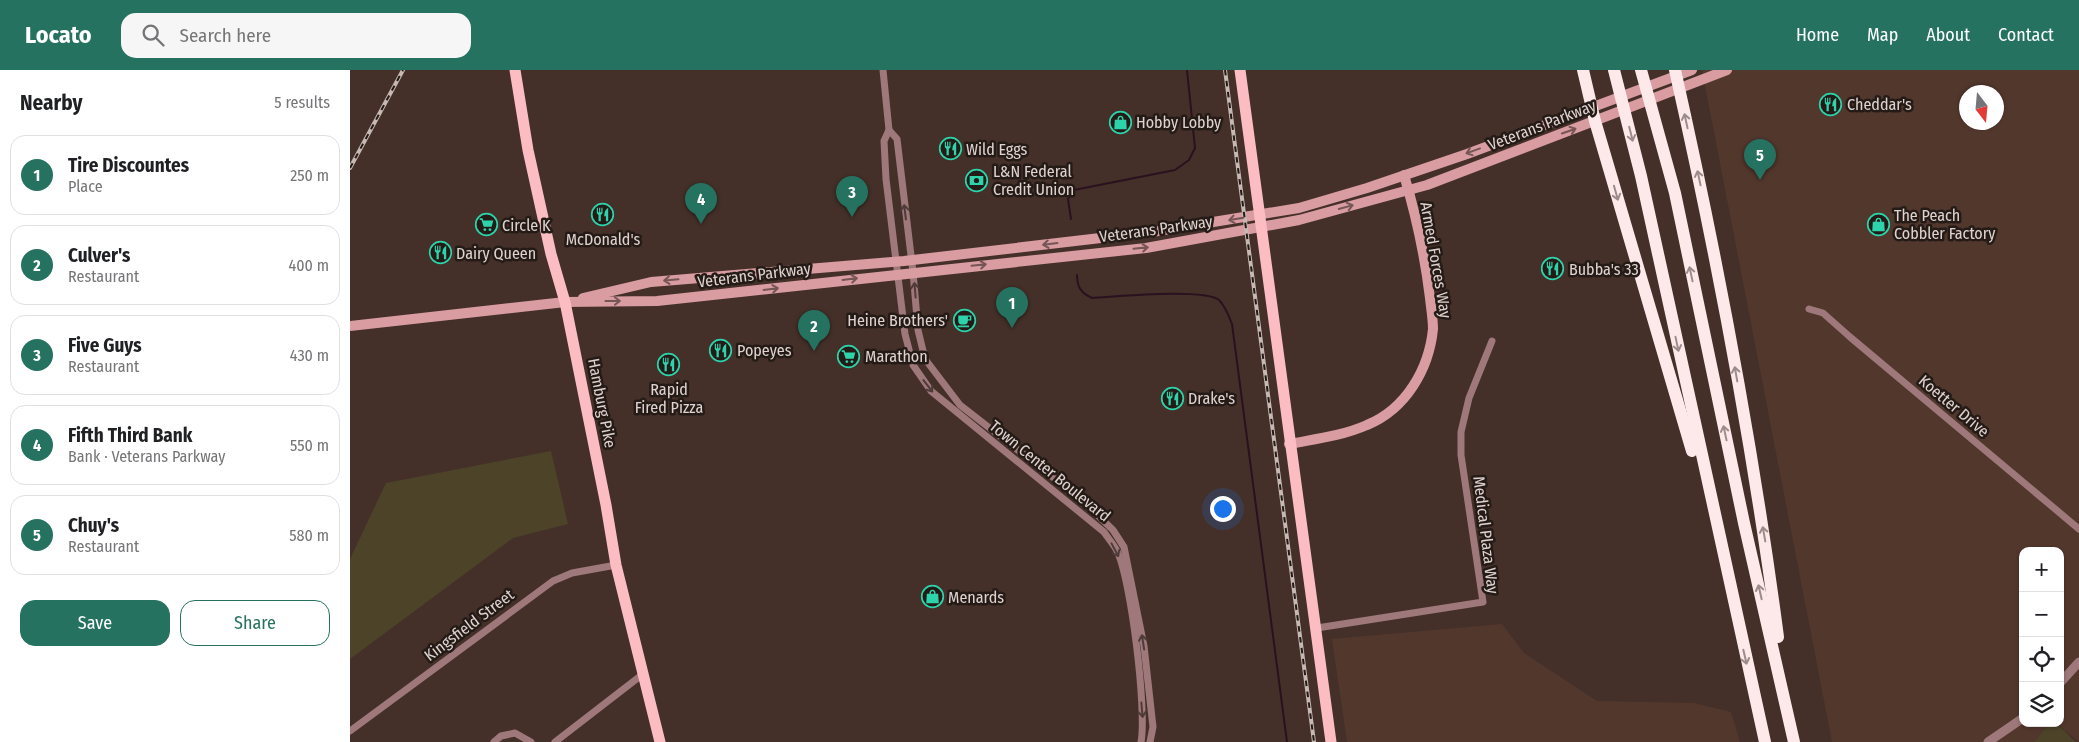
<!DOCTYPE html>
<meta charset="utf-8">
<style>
body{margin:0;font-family:"Fira Sans Condensed",sans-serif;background:#f6f6f6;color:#202124}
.controls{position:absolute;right:15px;bottom:15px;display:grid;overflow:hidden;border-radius:10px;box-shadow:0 1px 4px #0004}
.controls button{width:45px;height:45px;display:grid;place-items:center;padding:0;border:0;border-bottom:1px solid #e0e0e0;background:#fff;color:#202124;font:25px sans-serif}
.compass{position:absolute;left:1609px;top:15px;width:45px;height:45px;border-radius:50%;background:#fff;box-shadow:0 1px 4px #0004;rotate:164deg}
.you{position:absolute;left:872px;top:438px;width:18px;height:18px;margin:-12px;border:4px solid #fff;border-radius:50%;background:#1a73e8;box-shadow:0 0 0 8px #1a73e833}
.badge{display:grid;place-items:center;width:32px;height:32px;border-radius:50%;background:#267261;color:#fff;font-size:16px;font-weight:700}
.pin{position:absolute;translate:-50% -41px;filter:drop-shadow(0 1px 2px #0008)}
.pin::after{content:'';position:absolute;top:26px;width:18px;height:15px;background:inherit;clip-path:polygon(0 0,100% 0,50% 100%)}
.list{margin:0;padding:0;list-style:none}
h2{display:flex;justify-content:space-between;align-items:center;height:65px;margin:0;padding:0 20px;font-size:21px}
h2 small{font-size:16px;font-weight:400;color:#757577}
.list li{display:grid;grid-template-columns:32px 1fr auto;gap:15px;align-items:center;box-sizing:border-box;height:80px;margin:0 10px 10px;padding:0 10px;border:1px solid #e0e0e0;border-radius:15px}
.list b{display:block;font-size:19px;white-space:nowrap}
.list p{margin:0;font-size:16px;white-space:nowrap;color:#757577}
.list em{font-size:16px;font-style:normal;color:#757577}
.actions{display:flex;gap:10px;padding:15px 20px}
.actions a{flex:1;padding:11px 0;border:1px solid #267261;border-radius:15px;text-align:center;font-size:18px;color:#267261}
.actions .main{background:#267261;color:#fff}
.icon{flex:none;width:28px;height:28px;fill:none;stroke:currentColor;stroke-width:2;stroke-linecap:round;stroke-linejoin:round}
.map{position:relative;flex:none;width:1729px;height:672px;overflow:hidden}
header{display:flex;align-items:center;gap:30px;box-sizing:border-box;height:70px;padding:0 25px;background:#267261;color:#fff}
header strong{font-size:24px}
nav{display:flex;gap:28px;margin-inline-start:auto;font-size:18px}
.search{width:350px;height:45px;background:#f6f6f6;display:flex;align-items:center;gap:12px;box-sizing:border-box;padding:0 18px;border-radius:15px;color:#757577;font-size:19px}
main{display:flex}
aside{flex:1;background:#fff}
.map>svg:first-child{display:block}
</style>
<header>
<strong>Locato</strong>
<div class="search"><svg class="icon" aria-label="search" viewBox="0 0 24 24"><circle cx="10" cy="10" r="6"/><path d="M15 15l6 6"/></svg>Search here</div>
<nav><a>Home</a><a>Map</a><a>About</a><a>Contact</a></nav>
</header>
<main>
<aside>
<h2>Nearby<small>5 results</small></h2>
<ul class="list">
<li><span class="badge">1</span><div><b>Tire Discountes</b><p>Place</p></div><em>250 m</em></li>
<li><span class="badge">2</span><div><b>Culver's</b><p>Restaurant</p></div><em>400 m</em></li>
<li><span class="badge">3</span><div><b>Five Guys</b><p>Restaurant</p></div><em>430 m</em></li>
<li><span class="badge">4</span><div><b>Fifth Third Bank</b><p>Bank · Veterans Parkway</p></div><em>550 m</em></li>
<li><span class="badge">5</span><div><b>Chuy's</b><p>Restaurant</p></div><em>580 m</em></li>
</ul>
<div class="actions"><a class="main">Save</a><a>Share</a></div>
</aside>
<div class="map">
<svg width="1729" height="672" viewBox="0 0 1729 672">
<rect width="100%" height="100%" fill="#443029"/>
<!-- built -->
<g fill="#52372d" fill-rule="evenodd">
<path d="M1352,0H1729V672L1706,653H1710V481H1673V653H1699L1684,672H1482ZM1616,22H1646V52H1616Z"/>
<path d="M1152,554L1174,583L1247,631L1344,633L1381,642L1390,672H997L982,569Z"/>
</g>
<!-- green -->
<g fill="#4c4328">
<path d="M201,381L218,454L163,468L0,589V489L36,413Z"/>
<path d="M1699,653H1706L1726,672H1684Z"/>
</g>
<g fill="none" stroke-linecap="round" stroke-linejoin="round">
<!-- stream -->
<g stroke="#2b111f" stroke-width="2">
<path d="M721,149L718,129L724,120L825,100L839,90L845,78L837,0"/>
<path d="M727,205C727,217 731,223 742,228C765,227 852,218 869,230C875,236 879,246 882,254L937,672"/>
</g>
<!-- minor -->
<g stroke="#9e787a" stroke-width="7">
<path d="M533,0L539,60L534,71L536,109L555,264L563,295L581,321L754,462C758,468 764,475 767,481C781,509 797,641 791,672"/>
<path d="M539,60L547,69L563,202L568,260L575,289L610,335L731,429L763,460L774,477L794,576L803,657L800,672"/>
<path d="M1459,239L1473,243L1500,267L1729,459"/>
<path d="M967,558L1133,532L1111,385V362L1119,328L1142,271"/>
<path d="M0,661L203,511L222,503L266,495"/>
<path d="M144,672L151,666L165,663L181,672"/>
<path d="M205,672L293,604"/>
</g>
<!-- tertiary -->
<g stroke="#9e787a" stroke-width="9">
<path d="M1710,613L1729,592"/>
<path d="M1638,672L1673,648"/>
</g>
<!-- secondary -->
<g stroke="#d99ca1" stroke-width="10">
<path d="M233,228L301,212L554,191L802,162L949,138L1017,118L1117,84L1342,0"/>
<path d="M0,256L215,232L307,231L796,178L949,150L1077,115L1377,0"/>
<path d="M939,374C965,369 992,366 1017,355C1056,339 1079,299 1083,259C1083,249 1081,238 1080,228C1075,187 1066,145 1054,105"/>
</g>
<!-- primary -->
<g stroke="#fcbdc2" stroke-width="11">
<path d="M165,0L178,80L201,184L215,232L256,435L266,495L310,672"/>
<path d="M890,0L981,672"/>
</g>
<!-- motorway -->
<g stroke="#fde9ea" stroke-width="12">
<path d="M1233,0L1245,51L1342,381"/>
<path d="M1264,0L1291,106L1415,672"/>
<path d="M1291,0L1325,123L1394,453L1444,672"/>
<path d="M1325,0C1367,187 1403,376 1428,567"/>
</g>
<defs>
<g id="rail">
<path d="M875,0L964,672"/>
<path d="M0,98L53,0"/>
</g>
</defs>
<!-- rail casing -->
<use href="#rail" stroke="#c6b8b3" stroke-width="4"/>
<!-- rail -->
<use href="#rail" stroke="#241b17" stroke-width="2" stroke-dasharray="5.5" stroke-linecap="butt"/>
</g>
<!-- one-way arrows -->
<defs><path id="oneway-shaft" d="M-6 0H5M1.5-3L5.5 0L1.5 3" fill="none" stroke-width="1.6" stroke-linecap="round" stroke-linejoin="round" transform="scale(1.25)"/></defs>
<g stroke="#9b8c8b">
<use href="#oneway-shaft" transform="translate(1336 51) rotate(-102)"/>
<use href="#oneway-shaft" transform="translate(1281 64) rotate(76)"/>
<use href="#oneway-shaft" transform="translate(1349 108) rotate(-102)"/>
<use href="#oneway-shaft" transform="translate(1266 123) rotate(74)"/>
<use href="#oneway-shaft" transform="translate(1341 204) rotate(-102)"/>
<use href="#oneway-shaft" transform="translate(1327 274) rotate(78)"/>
<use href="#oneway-shaft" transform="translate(1386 304) rotate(-100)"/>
<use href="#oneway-shaft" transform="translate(1375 363) rotate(-102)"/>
<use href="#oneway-shaft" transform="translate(1414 464) rotate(-100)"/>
<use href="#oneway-shaft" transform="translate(1410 522) rotate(-103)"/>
<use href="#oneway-shaft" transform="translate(1395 587) rotate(77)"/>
</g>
<g stroke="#755555">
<use href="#oneway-shaft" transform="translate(1219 61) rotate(-19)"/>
<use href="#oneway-shaft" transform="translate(1123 81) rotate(160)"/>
<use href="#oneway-shaft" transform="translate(996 137) rotate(-15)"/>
<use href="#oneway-shaft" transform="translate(886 149) rotate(170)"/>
<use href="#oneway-shaft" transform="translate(700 174) rotate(173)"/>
<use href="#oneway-shaft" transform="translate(791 178) rotate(-6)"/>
<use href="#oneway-shaft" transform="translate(629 195) rotate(-6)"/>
<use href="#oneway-shaft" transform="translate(500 209) rotate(-7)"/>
<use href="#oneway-shaft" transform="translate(321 210) rotate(175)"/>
<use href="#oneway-shaft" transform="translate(421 219) rotate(-7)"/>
<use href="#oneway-shaft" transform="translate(263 231)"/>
</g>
<g stroke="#4f3c3a">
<use href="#oneway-shaft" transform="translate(555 142) rotate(-97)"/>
<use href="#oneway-shaft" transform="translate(565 220) rotate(-95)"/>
<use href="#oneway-shaft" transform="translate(578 316) rotate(52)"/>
<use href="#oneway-shaft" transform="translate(765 480) rotate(62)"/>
<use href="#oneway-shaft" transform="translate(793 572) rotate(-99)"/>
<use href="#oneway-shaft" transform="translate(792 640) rotate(85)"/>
</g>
<!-- icons -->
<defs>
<symbol id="restaurant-ring" viewBox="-11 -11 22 22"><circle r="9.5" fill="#241b17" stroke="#2dd4ab" stroke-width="1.5"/><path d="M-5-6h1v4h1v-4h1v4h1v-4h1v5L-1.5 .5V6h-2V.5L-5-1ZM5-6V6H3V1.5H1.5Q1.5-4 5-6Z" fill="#2dd4ab"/></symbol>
<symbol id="shop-ring" viewBox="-11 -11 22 22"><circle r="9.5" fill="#241b17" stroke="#2dd4ab" stroke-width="1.5"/><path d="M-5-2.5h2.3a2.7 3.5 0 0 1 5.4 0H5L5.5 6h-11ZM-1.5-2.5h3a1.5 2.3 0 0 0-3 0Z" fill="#2dd4ab"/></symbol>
<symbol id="bank-ring" viewBox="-11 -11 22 22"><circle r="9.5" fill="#241b17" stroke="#2dd4ab" stroke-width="1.5"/><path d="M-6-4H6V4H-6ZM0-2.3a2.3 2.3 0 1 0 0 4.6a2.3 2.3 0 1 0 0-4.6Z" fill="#2dd4ab"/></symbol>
<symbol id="supermarket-ring" viewBox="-11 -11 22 22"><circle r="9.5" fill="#241b17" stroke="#2dd4ab" stroke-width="1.5"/><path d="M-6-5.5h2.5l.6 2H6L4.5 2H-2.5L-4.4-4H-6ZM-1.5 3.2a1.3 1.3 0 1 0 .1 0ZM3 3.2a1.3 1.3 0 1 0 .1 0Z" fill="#2dd4ab"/></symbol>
<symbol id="cafe-ring" viewBox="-11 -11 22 22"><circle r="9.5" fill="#241b17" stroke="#2dd4ab" stroke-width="1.5"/><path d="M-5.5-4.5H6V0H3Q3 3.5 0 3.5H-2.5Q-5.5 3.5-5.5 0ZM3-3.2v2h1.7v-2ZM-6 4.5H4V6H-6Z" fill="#2dd4ab"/></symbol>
</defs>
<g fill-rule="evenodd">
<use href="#restaurant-ring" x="1468" y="22" width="25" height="25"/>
<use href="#shop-ring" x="758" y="40" width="25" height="25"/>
<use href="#restaurant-ring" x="588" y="66" width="25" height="25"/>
<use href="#bank-ring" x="614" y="98" width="25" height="25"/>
<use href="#restaurant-ring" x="240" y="132" width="25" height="25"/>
<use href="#shop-ring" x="1516" y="142" width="25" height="25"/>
<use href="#supermarket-ring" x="124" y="142" width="25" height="25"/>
<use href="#restaurant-ring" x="78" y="170" width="25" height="25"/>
<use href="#restaurant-ring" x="1190" y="186" width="25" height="25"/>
<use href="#cafe-ring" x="602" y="238" width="25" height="25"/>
<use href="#restaurant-ring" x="358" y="268" width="25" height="25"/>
<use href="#supermarket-ring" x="486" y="274" width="25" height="25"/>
<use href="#restaurant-ring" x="306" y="282" width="25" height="25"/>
<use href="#restaurant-ring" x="810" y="316" width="25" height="25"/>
<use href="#shop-ring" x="570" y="514" width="25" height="25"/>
</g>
<g text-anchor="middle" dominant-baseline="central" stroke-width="5" stroke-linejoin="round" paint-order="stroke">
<!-- poi labels -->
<g font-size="16" fill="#e0d3cf" stroke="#241b17" text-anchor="start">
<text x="1497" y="34">Cheddar's</text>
<text x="786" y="52">Hobby Lobby</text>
<text x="616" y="79">Wild Eggs</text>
<text x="643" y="101">L&amp;N Federal<tspan x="643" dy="18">Credit Union</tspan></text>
<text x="1544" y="145">The Peach<tspan x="1544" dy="18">Cobbler Factory</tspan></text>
<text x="152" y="155">Circle K</text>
<text x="253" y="169" text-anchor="middle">McDonald's</text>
<text x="106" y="183">Dairy Queen</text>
<text x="1219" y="199">Bubba's 33</text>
<text x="598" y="250" text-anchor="end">Heine Brothers'</text>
<text x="387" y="280">Popeyes</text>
<text x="515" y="286">Marathon</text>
<text x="319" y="319" text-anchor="middle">Rapid<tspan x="319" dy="18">Fired Pizza</tspan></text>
<text x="838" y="328">Drake's</text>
<text x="598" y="527">Menards</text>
</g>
<!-- street labels -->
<g font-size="16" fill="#e0d3cf" stroke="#241b17">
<text transform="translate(1192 55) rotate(-21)">Veterans Parkway</text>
<text transform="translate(806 159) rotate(-8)">Veterans Parkway</text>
<text transform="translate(1086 190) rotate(80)">Armed Forces Way</text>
<text transform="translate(404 205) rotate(-7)">Veterans Parkway</text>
<text transform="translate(252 333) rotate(79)">Hamburg Pike</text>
<text transform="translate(1604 336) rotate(40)">Koetter Drive</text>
<text transform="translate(700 401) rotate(39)">Town Center Boulevard</text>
<text transform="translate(1136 465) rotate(83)">Medical Plaza Way</text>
<text transform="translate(119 555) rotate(-37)">Kingsfield Street</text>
</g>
</g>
</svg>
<div class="controls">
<button>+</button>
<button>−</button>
<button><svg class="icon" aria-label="locate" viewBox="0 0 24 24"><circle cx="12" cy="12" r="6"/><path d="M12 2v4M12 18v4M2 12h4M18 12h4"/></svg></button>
<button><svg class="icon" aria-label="layers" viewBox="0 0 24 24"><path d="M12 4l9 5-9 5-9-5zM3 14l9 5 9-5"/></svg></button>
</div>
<svg class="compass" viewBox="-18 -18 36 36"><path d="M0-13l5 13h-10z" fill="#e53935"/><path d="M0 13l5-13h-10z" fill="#757577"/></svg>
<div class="you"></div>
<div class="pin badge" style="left:662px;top:258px">1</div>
<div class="pin badge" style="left:464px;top:281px">2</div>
<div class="pin badge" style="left:502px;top:147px">3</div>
<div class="pin badge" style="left:351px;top:154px">4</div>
<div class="pin badge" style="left:1410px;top:110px">5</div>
</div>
</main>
